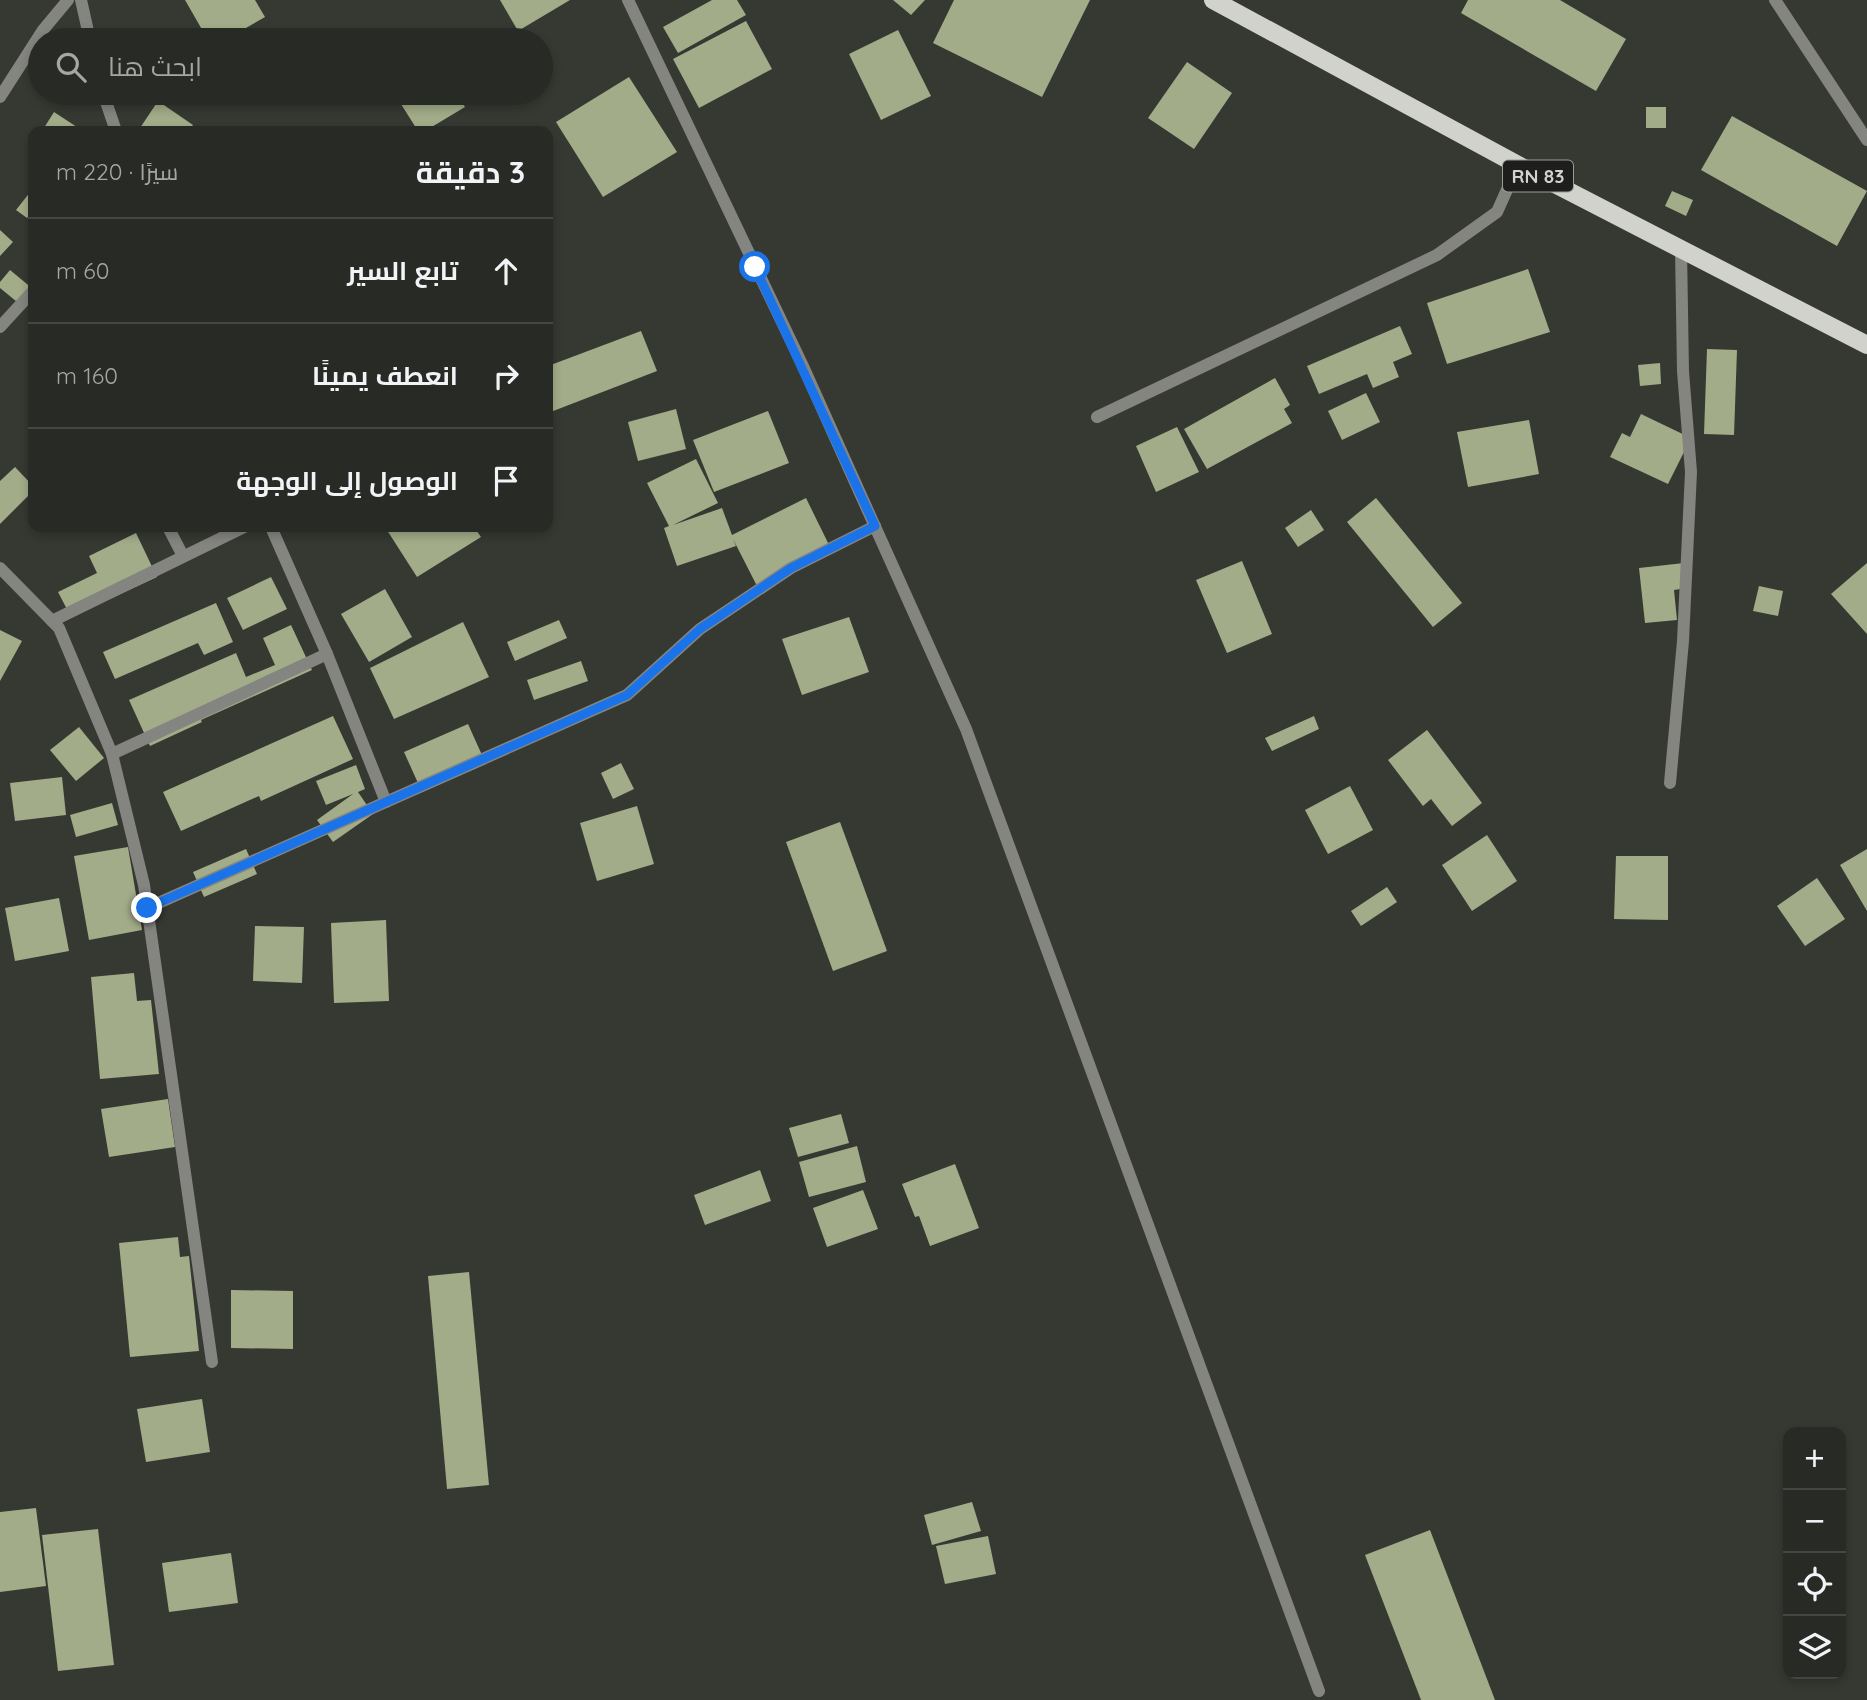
<!DOCTYPE html>
<html lang="ar">
<meta charset="utf-8">
<style>
body{margin:0;font-family:Quicksand,Cairo,sans-serif;background:#343632;color:#f1f3f6;direction:rtl}
.controls{position:absolute;right:21px;bottom:21px;display:grid;overflow:hidden;border-radius:14px;box-shadow:0 4px 10px #0003}
.controls button{width:63px;height:63px;display:grid;place-items:center;padding:0;border:0;border-bottom:2px solid #444643;background:#282a26;color:#f1f3f6;font:35px sans-serif}
.stop{position:absolute;width:21px;height:21px;margin:-16px;border:5px solid #1a73e8;border-radius:50%;background:#fff}
.stop.end{background:#1a73e8;border-color:#fff;box-shadow:0 2px 7px #0008}
.list{margin:0;padding:0;list-style:none}
h2{display:flex;justify-content:space-between;align-items:center;height:91px;margin:0;padding:0 28px;font-size:30px}
h2 small{font-size:23px;font-weight:400;color:#a5a7a7}
.list li{display:grid;grid-template-columns:46px 1fr auto;gap:21px;align-items:center;box-sizing:border-box;height:105px;padding:0 28px;border-top:2px solid #444643}
.list b{display:block;font-size:26px;white-space:nowrap}
.list em{font-size:23px;font-style:normal;color:#a5a7a7}
.icon{flex:none;width:38px;height:38px;fill:none;stroke:currentColor;stroke-width:2;stroke-linecap:round;stroke-linejoin:round}
.map{position:relative;flex:none;width:1867px;height:1700px;overflow:hidden;direction:ltr}
.search{position:absolute;background:#282a26;box-shadow:0 4px 10px #0003;left:28px;top:28px;width:525px;height:77px;display:flex;align-items:center;gap:18px;box-sizing:border-box;padding:0 24px;border-radius:38px;color:#a5a7a7;font-size:26px}
.panel{position:absolute;background:#282a26;box-shadow:0 4px 10px #0003;left:28px;top:126px;width:525px;height:406px;border-radius:14px;direction:rtl}
.map>svg:first-child{display:block}
</style>
<div class="map">
<svg width="1867" height="1700" viewBox="0 0 1867 1700">
<rect width="100%" height="100%" fill="#363832"/>
<!-- building -->
<g fill="#a2ac88">
<path d="M185,0H255L265,17L225,40H208Z"/>
<path d="M500,0H570L518,31Z"/>
<path d="M712,0H737L746,15L678,53L663,27Z"/>
<path d="M893,0H925L911,15Z"/>
<path d="M954,0H1090L1042,97L933,43Z"/>
<path d="M1468,0H1560L1626,39L1596,91L1461,13Z"/>
<path d="M746,21L772,69L699,108L673,59Z"/>
<path d="M898,30L931,96L881,120L849,54Z"/>
<path d="M1187,62L1232,93L1194,149L1148,118Z"/>
<path d="M629,77L677,152L603,197L556,122Z"/>
<path d="M394,93H456L465,107L425,131H418Z"/>
<path d="M158,101L193,125L189,131H138Z"/>
<rect x="1646" y="107" width="20" height="21"/>
<path d="M54,112L83,131H42Z"/>
<path d="M1732,116L1867,191L1837,246L1701,170Z"/>
<path d="M31,191L33,193V210L27,218L16,210Z"/>
<path d="M1672,191L1693,200L1686,216L1665,206Z"/>
<path d="M0,230L13,242L0,256Z"/>
<path d="M1528,269L1550,332L1447,364L1427,303Z"/>
<path d="M10,270L33,289L22,306L0,288V282Z"/>
<path d="M1400,326L1412,354L1393,362L1399,377L1373,388L1367,374L1319,394L1307,366Z"/>
<path d="M641,331L657,371L548,413V366Z"/>
<path d="M1707,349L1737,350L1734,435L1704,434Z"/>
<path d="M1660,363L1661,384L1640,386L1638,365Z"/>
<path d="M1275,378L1290,405L1284,409L1292,423L1207,469L1184,429Z"/>
<path d="M1366,393L1380,422L1342,440L1328,411Z"/>
<path d="M676,409L686,449L638,461L628,422Z"/>
<path d="M768,411L789,463L714,492L693,440Z"/>
<path d="M1641,414L1691,438L1668,484L1610,457L1622,433L1630,437Z"/>
<path d="M1529,420L1539,474L1468,487L1457,432Z"/>
<path d="M1177,427L1199,472L1156,492L1136,446Z"/>
<path d="M696,459L718,503L673,525L722,508L732,535L806,498L831,549L757,586L733,539L736,546L677,566L664,528L669,526L647,483Z"/>
<path d="M15,467L33,486V491L0,524V481Z"/>
<path d="M1376,498L1462,603L1433,627L1347,522Z"/>
<path d="M1311,510L1324,530L1298,547L1285,528Z"/>
<path d="M385,527H474L481,537L417,577Z"/>
<path d="M136,533L157,577L71,617L58,592L97,573L89,556Z"/>
<path d="M1242,561L1272,634L1227,653L1196,580Z"/>
<path d="M1684,563L1687,588L1674,590L1677,620L1645,623L1639,568Z"/>
<path d="M1867,563V634L1831,594Z"/>
<path d="M271,577L287,609L243,630L227,598Z"/>
<path d="M1759,586L1783,591L1778,616L1753,611Z"/>
<path d="M385,589L412,637L369,662L341,614Z"/>
<path d="M216,603L233,642L204,655L198,643L115,679L103,652Z"/>
<path d="M849,617L869,672L802,695L782,639Z"/>
<path d="M559,620L567,638L515,661L507,642Z"/>
<path d="M463,622L489,677L394,719L370,668Z"/>
<path d="M291,625L312,670L201,720L202,722L150,746L129,700L236,653L246,677L275,665L263,638Z"/>
<path d="M0,630L22,641L0,681Z"/>
<path d="M581,661L588,681L534,700L527,680Z"/>
<path d="M333,716L353,759L261,801L259,796L181,831L163,792Z"/>
<path d="M1314,716L1319,729L1272,751L1265,738Z"/>
<path d="M468,724L486,764L422,792L404,752Z"/>
<path d="M79,727L104,758L76,781L50,750Z"/>
<path d="M1427,730L1482,803L1452,826L1431,799L1423,806L1388,760Z"/>
<path d="M621,763L634,789L613,799L601,773Z"/>
<path d="M356,765L365,789L358,792L373,814L333,842L317,820L353,794L326,805L316,781Z"/>
<path d="M62,777L66,815L15,821L10,783Z"/>
<path d="M1350,786L1373,830L1328,854L1305,810Z"/>
<path d="M112,803L118,825L76,837L70,815Z"/>
<path d="M637,806L654,864L597,881L580,823Z"/>
<path d="M840,822L887,951L833,971L786,842Z"/>
<path d="M1487,835L1517,881L1472,911L1442,865Z"/>
<path d="M128,847L142,930L89,940L74,856Z"/>
<path d="M246,849L257,874L204,897L193,872Z"/>
<path d="M1867,849V911L1840,865Z"/>
<path d="M1616,856H1668V920L1614,919Z"/>
<path d="M1817,878L1845,919L1805,946L1777,906Z"/>
<path d="M1387,887L1397,902L1361,926L1351,911Z"/>
<path d="M59,898L69,951L15,961L5,908Z"/>
<path d="M386,920L389,1001L334,1003L331,923Z"/>
<path d="M255,926L304,927L302,983L253,981Z"/>
<path d="M134,973L137,1001L151,1000L159,1074L100,1079L91,977Z"/>
<path d="M168,1099L175,1147L109,1157L101,1109Z"/>
<path d="M841,1114L849,1143L798,1157L789,1128Z"/>
<path d="M857,1146L866,1182L809,1197L799,1162Z"/>
<path d="M955,1164L979,1228L930,1246L919,1216L915,1217L902,1184Z"/>
<path d="M760,1170L771,1201L705,1225L694,1195Z"/>
<path d="M863,1190L878,1229L827,1247L813,1208Z"/>
<path d="M178,1237L180,1257L189,1256L199,1351L130,1357L119,1243Z"/>
<path d="M469,1272L489,1485L447,1489L428,1276Z"/>
<path d="M231,1290L293,1291V1349L231,1348Z"/>
<path d="M202,1399L210,1452L146,1462L137,1409Z"/>
<path d="M972,1502L981,1531L932,1545L924,1515Z"/>
<path d="M36,1508L46,1586L0,1592V1512Z"/>
<path d="M98,1529L114,1665L58,1671L42,1535Z"/>
<path d="M1430,1530L1495,1700H1421L1365,1555Z"/>
<path d="M988,1536L996,1574L945,1584L936,1546Z"/>
<path d="M231,1553L238,1603L169,1612L162,1563Z"/>
</g>
<g fill="none" stroke-linecap="round" stroke-linejoin="round">
<!-- minor -->
<g stroke="#848481" stroke-width="12">
<path d="M81,0L90,40"/>
<path d="M628,0L802,364L966,729L1319,1691"/>
<path d="M1775,0L1867,140"/>
<path d="M103,93L116,131"/>
<path d="M0,97L43,30L68,0"/>
<path d="M0,327L33,291"/>
<path d="M1097,417L1437,255L1497,212L1518,165"/>
<path d="M168,527L183,556"/>
<path d="M271,527L327,654L386,802"/>
<path d="M0,568L59,628L112,754L144,885L212,1362"/>
<path d="M52,621L244,527"/>
<path d="M112,754L327,654"/>
<path d="M1670,783L1683,641L1691,472L1683,371L1681,249"/>
<path d="M147,908L627,695L700,629L791,568L875,526"/>
</g>
<!-- major -->
<path stroke="#d0d2cb" stroke-width="18" d="M1213,0L1518,165L1867,345"/>
</g>
<g fill="none" stroke-linecap="round" stroke-linejoin="round">
<!-- route -->
<path stroke="#1a73e8" stroke-width="9" d="M147,908L627,695L700,629L791,568L875,526L755,267"/>
</g>
<g text-anchor="middle" dominant-baseline="central" stroke-width="7" stroke-linejoin="round" paint-order="stroke">
<!-- shield labels -->
<rect fill="#1e1f1c" stroke="#9b9c99" stroke-width="2" x="1503" y="160.5" width="70" height="31" rx="5"/>
<g font-size="19" font-weight="bold" fill="#d0d2ce">
<text x="1538" y="176">RN 83</text>
</g>
</g>
</svg>
<div class="controls">
<button>+</button>
<button>−</button>
<button><svg class="icon" aria-label="locate" viewBox="0 0 24 24"><circle cx="12" cy="12" r="6"/><path d="M12 2v4M12 18v4M2 12h4M18 12h4"/></svg></button>
<button><svg class="icon" aria-label="layers" viewBox="0 0 24 24"><path d="M12 4l9 5-9 5-9-5zM3 14l9 5 9-5"/></svg></button>
</div>
<div class="stop" style="left:755px;top:267px"></div>
<div class="stop end" style="left:147px;top:908px"></div>
<div class="search"><svg class="icon" aria-label="search" viewBox="0 0 24 24"><circle cx="10" cy="10" r="6"/><path d="M15 15l6 6"/></svg>ابحث هنا</div>
<section class="panel">
<h2>3 دقيقة<small>سيرًا · 220 m</small></h2>
<ul class="list">
<li><svg class="icon" aria-label="ahead" viewBox="0 0 24 24"><path d="M12 20V5M6 11l6-6 6 6"/></svg><div><b>تابع السير</b></div><em>60 m</em></li>
<li><svg class="icon" aria-label="right" viewBox="0 0 24 24"><path d="M7 20v-9h11M14 6l5 5-5 5"/></svg><div><b>انعطف يمينًا</b></div><em>160 m</em></li>
<li><svg class="icon" aria-label="arrive" viewBox="0 0 24 24"><path d="M6 21V4h12l-3 4 3 4H6"/></svg><div><b>الوصول إلى الوجهة</b></div></li>
</ul>
</section>
</div>
